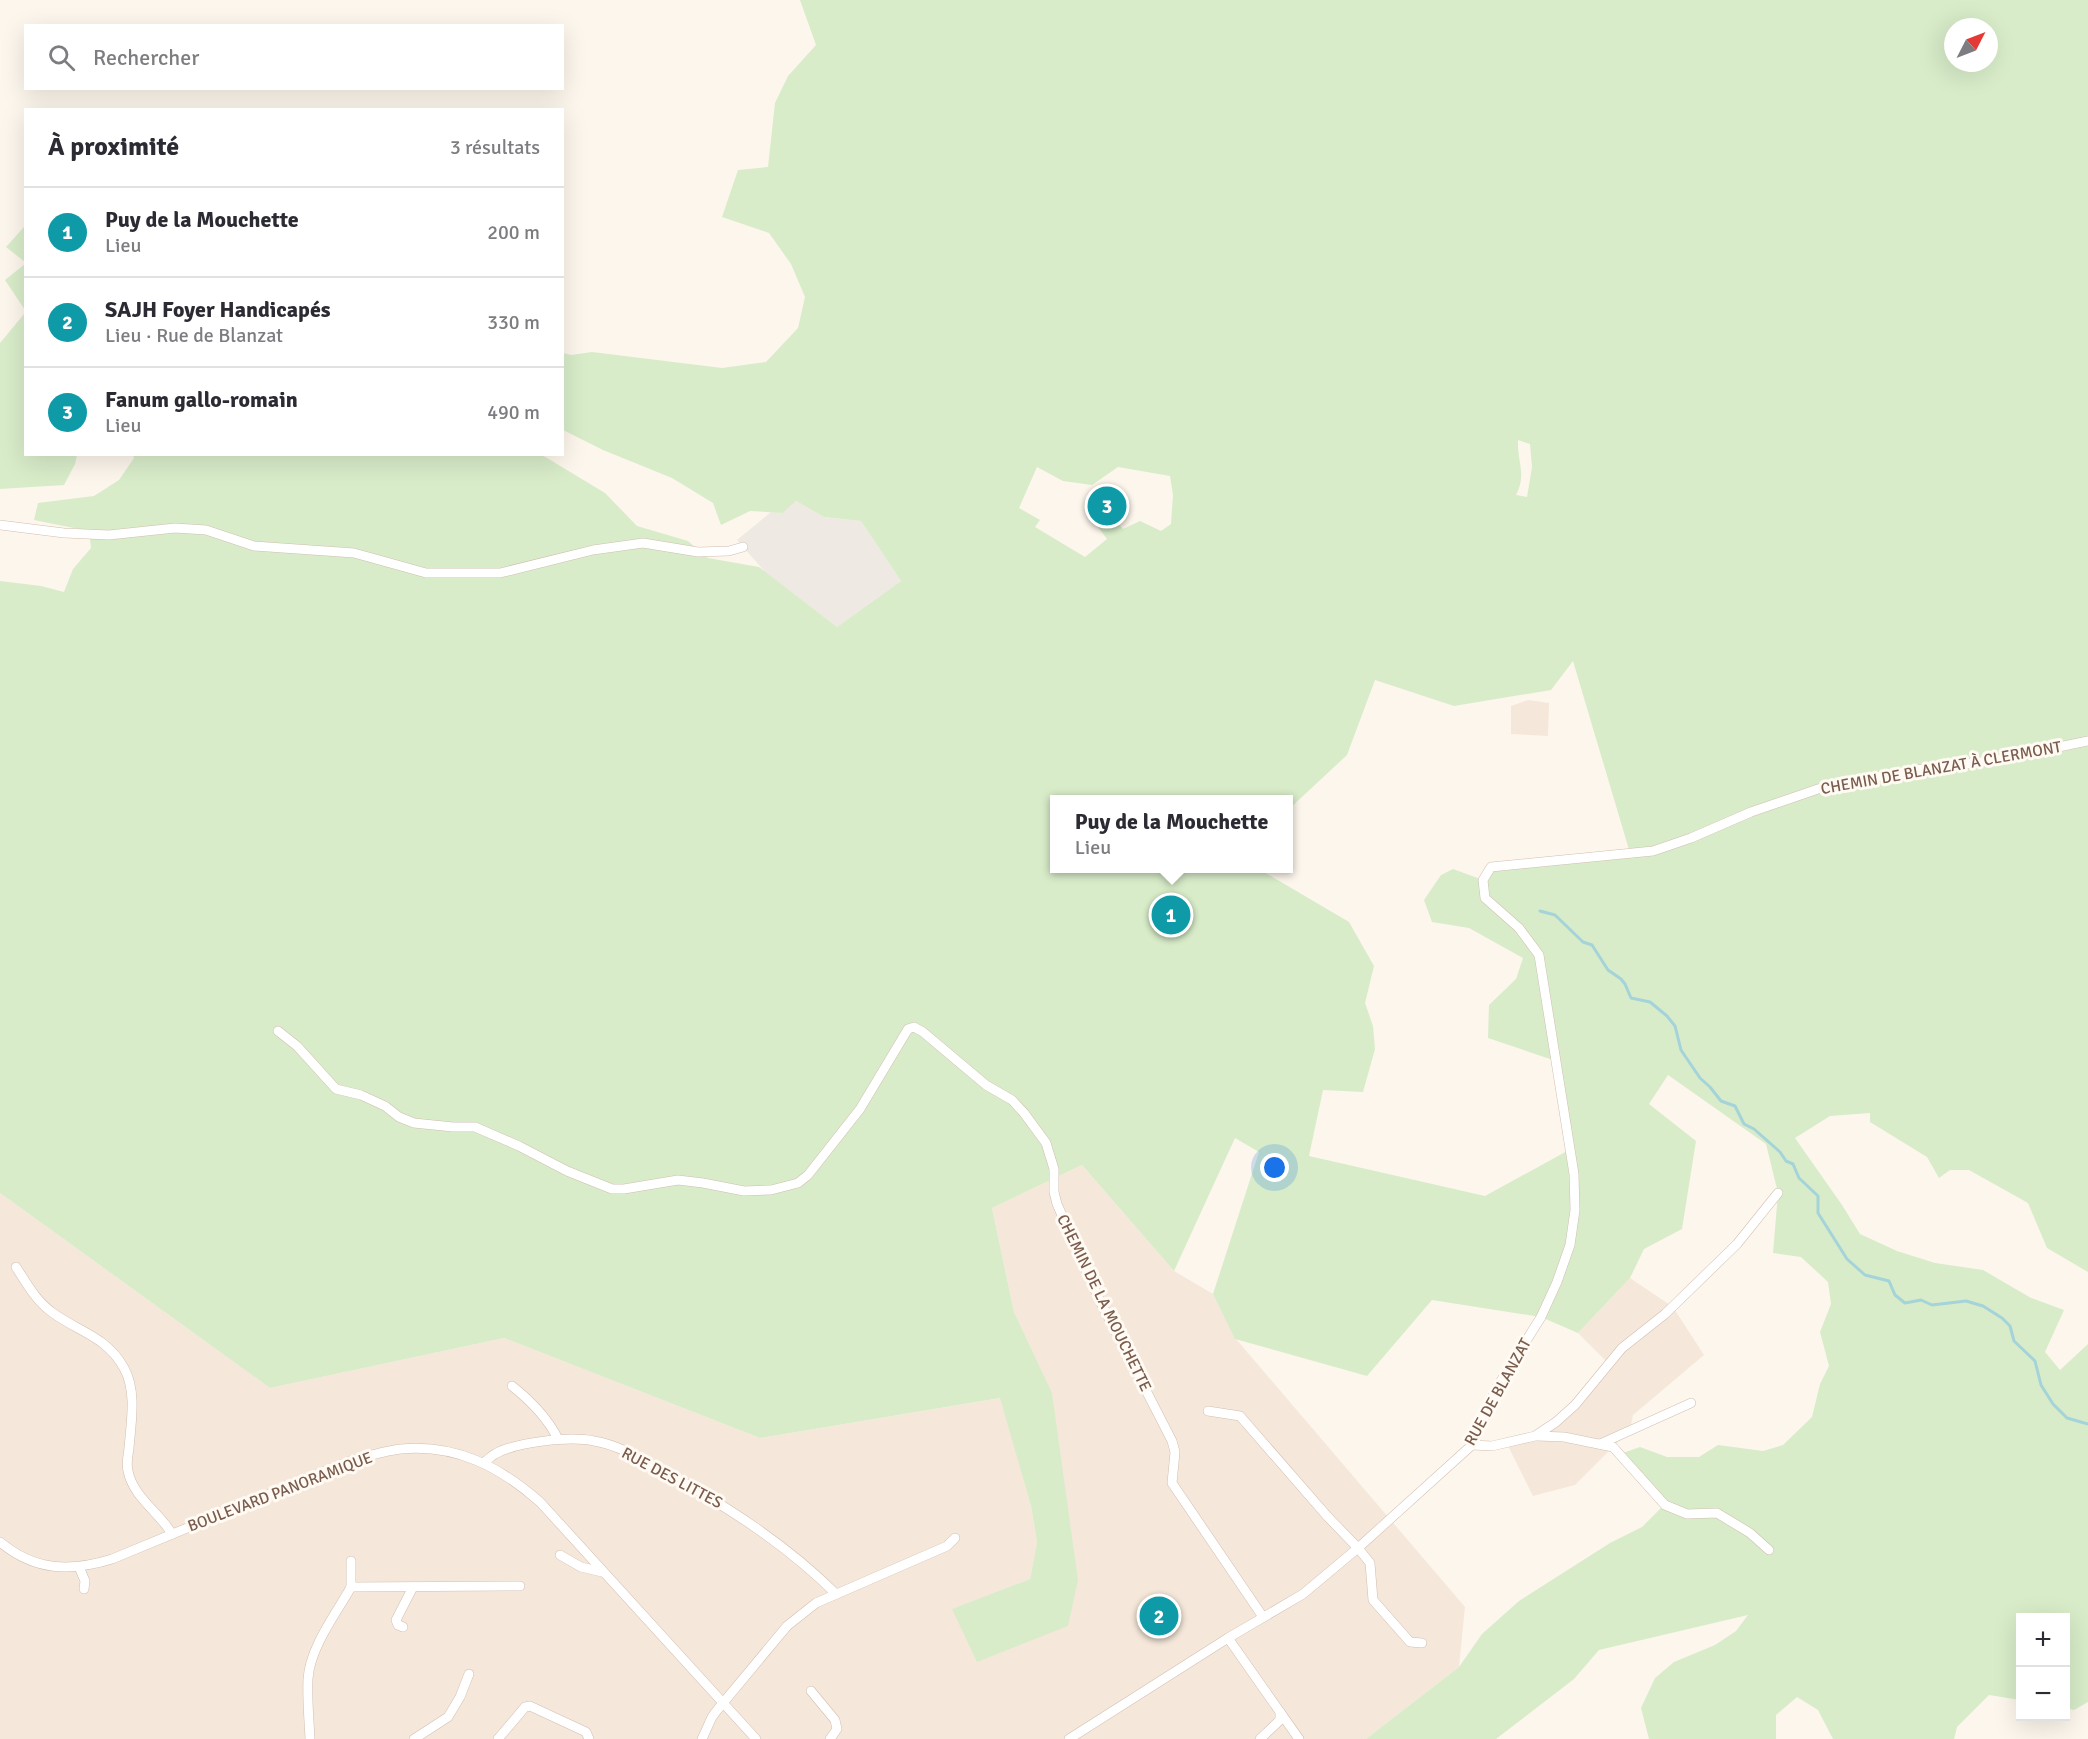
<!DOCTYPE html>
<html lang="fr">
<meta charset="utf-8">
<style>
body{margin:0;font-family:Signika,sans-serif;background:#f2f2f3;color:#2b2b33}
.controls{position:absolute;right:18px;bottom:18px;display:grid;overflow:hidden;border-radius:0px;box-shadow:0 6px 24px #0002}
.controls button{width:54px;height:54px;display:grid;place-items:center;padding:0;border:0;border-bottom:2px solid #e1e1e2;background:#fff;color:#2b2b33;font:30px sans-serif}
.compass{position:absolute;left:1944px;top:18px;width:54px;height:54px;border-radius:50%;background:#fff;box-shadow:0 6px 24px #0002;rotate:48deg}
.you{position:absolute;left:1275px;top:1168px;width:21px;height:21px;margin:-15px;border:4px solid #fff;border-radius:50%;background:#1a73e8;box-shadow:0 0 0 9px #1a73e833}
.badge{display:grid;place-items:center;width:39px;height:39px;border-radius:50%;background:#0b8043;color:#fff;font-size:20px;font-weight:700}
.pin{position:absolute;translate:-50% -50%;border:3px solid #fff;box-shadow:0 2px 6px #0006}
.popup{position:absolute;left:1050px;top:795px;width:243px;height:78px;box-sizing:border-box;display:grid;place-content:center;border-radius:0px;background:#fff;filter:drop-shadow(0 2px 4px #0005);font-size:20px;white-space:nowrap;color:#7c7c81}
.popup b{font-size:22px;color:#2b2b33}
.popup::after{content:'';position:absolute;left:50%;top:100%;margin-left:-12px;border:12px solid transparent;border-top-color:#fff}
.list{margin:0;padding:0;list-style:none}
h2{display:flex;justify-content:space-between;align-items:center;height:78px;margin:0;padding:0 24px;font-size:26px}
h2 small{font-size:20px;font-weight:400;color:#7c7c81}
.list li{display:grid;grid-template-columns:39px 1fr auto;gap:18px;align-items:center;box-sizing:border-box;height:90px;padding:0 24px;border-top:2px solid #e1e1e2}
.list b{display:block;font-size:22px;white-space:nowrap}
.list p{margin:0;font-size:20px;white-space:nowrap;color:#7c7c81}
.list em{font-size:20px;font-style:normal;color:#7c7c81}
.icon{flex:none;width:33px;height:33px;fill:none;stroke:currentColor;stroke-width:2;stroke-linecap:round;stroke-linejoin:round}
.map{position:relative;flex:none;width:2088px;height:1739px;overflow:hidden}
.search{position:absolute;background:#fff;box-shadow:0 6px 24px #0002;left:24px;top:24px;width:540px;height:66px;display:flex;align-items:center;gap:15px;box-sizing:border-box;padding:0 21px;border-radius:0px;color:#7c7c81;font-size:22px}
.panel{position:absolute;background:#fff;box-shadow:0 6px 24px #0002;left:24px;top:108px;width:540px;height:348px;border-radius:0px}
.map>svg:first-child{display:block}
</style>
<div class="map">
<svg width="2088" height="1739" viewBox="0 0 2088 1739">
<rect width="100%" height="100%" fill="#fdf6ec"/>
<!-- residential -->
<g fill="#f5e8da">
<path d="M1528,700L1549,703L1548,736L1511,734V706Z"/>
<path d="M1082,1165L1174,1271L1213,1294L1236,1339L1465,1607L1459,1667L1366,1739H0V1193L270,1388L504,1338L760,1438L1001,1398L1031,1506L1037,1542L1030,1579L953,1609L1068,1625L1052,1394L1014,1312L992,1208Z"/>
<path d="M1630,1278L1673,1307L1704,1355L1633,1415L1630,1430L1575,1485L1533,1496L1506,1442L1535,1436L1556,1422L1609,1364L1578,1333Z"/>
</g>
<!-- industrial -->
<path fill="#efe9e4" d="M796,501L824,517L861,521L901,581L837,627L765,572L737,540L771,512L783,513Z"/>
<!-- green -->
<g fill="#d8ecc9" fill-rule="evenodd">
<path d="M800,0H2088V1272L2047,1248L2028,1203L1969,1170H1950L1939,1178L1927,1157L1870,1122V1113L1830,1116L1795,1138L1842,1205L1860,1234L1897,1251L1935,1263L1983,1270L2031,1298L2064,1310L2045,1352L2060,1370L2088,1344V1702L2074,1710L2066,1708V1618H2020V1700L1989,1695L1957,1727L1954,1739H1833L1818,1710L1797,1697L1776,1715V1739H1649L1641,1708L1655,1678L1674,1662L1715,1645L1736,1631L1748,1615L1599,1650L1574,1679L1496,1739H1366L1459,1667L1482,1634L1519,1601L1610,1543L1642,1527L1664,1505L1620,1454L1640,1447L1667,1457H1699L1718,1445L1763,1451L1783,1445L1812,1417L1820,1384L1829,1366L1820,1332L1831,1304L1828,1282L1801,1257L1773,1253L1778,1193L1766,1144L1668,1075L1649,1104L1696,1141L1682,1229L1644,1249L1630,1278L1578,1333L1541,1317L1432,1300L1367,1376L1235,1339L1213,1294L1259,1152L1235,1138L1174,1271L1082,1165L992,1208L1014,1312L1052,1393L1078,1580L1068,1626L977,1662L952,1609L1030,1579L1037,1542L1031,1506L1000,1398L760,1438L504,1338L270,1388L0,1193V581L41,586L64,592L73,569L91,548L89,531L34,520L38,503L94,496L119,480L134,458L133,455H542L605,493L637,526L688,541L708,558L759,567L837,627L901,581L861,521L824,517L796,501L783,513L750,511L721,525L713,503L672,478L603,450L563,430V353L571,355L592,352L722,368L766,362L798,328L805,297L791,264L769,233L722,217L738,170L768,167L775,103L788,76L816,45ZM1953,27H1989V63H1953ZM1518,440L1530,444L1532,467L1527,497L1516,495C1527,473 1517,463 1518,440ZM1037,467L1063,481L1092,485L1118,467L1170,476L1173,495L1171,524L1161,531L1140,521L1123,529L1113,518L1092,519L1107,539L1085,557L1035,527L1040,520L1019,508ZM1573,661L1630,853L1491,867L1483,880L1453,869L1441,875L1424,900L1432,922L1469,928L1523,958L1516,979L1489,1005L1488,1038L1556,1061L1569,1150L1485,1196L1309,1156L1323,1090L1363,1092L1375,1049L1373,1026L1365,1003L1374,966L1349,922L1259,869L1054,868V800H1288V810L1347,755L1375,680L1454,706L1551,690Z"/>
<path d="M24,227H25V262L6,247Z"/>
<path d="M25,264V310L5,280Z"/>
<path d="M25,313L26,454L77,455L75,464L64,485L0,489V343Z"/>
</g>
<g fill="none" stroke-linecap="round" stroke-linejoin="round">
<!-- stream -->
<path stroke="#a5d3da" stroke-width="3" d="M1540,911L1555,915L1583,942L1592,945L1608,970L1621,979L1625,984L1631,998L1650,1002L1667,1016L1675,1026L1681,1050L1700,1078L1710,1087L1721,1101L1735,1106L1744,1124L1754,1129L1780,1152L1786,1161L1793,1164L1799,1178L1818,1196V1213L1847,1259L1865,1275L1889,1281L1895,1295L1905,1303L1921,1300L1932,1305L1966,1301L1983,1306L2002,1318L2010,1326L2014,1341L2035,1361L2041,1385L2053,1404L2067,1418L2088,1424"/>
<defs>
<g id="street">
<path d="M0,525L64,533L109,535L175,528L206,530L254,546L354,553L426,573H500L593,550L643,543L698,552L729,551L743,547"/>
<path d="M278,1031L297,1046L336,1089L361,1095L385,1106L399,1117L414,1123L453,1127H475L519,1146L567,1171L612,1189H624L678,1180L703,1183L744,1191L771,1190L798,1183L808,1175L860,1109L908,1029L914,1027L923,1032L986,1085L1012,1100L1024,1113L1046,1143L1054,1169V1192L1057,1204L1099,1299L1172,1441L1175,1452L1172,1483L1263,1617"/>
<path d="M16,1267C27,1284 36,1301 53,1313C79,1332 106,1336 124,1368C137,1391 131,1423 129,1448C128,1456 126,1464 128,1471C133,1497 160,1513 172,1534"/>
<path d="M512,1386C531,1401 547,1417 558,1439"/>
<path d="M1208,1411L1240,1416L1327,1516L1358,1548L1370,1563L1373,1600L1410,1642L1422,1643"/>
<path d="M1537,1436L1564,1437L1613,1447L1665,1505L1687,1514L1717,1513L1750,1533L1769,1550"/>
<path d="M1600,1444L1691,1403"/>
<path d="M1472,1445L1492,1446L1535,1436L1556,1422L1575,1405L1622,1348L1665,1314L1737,1244L1778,1193"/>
<path d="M484,1462C488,1460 491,1456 495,1454C516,1442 570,1436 594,1441C619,1445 643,1460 665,1472C726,1506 786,1544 836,1594"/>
<path d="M0,1542C35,1571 70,1572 112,1559L347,1462C365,1457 383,1451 401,1449C457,1444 500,1467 540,1502L756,1739"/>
<path d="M560,1555L581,1567L602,1572"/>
<path d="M351,1561V1587"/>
<path d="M79,1567L85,1581L84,1589"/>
<path d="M403,1627L398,1625L396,1620L413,1587"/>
<path d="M1228,1638L1280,1712V1720L1260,1739"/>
<path d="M811,1691L835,1720L837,1729L830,1739"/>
<path d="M1280,1712L1299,1739"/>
<path d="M310,1739C309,1719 307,1698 308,1679C310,1647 336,1614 351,1587L520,1586"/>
<path d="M414,1739L448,1717L460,1697L469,1674"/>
<path d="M498,1739L525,1707L530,1706L586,1732L589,1739"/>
<path d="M702,1739L712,1717L718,1709L787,1626L816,1603L947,1546L955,1538"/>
<path d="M1069,1739L1228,1638L1303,1594L1358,1548L1472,1445L1496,1389L1541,1317L1557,1282L1570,1245L1575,1210L1574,1174L1539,955L1519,928L1485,898L1483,880L1491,867L1653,851L1691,838L1751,812L1818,789L1908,771L1997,760L2088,741"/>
</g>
</defs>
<!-- street casing -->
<use href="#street" stroke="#d1beb0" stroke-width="10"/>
<!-- street -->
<use href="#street" stroke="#fff" stroke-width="9"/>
</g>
<g text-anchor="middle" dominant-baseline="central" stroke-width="6" stroke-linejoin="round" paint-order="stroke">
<!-- street labels -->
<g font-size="16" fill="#7a5c4d" stroke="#fffaf3">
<text transform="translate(1941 768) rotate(-10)">CHEMIN DE BLANZAT À CLERMONT</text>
<text transform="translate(1104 1303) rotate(64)">CHEMIN DE LA MOUCHETTE</text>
<text transform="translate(1498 1392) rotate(-61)">RUE DE BLANZAT</text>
<text transform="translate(672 1478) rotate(28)">RUE DES LITTES</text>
<text transform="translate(280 1492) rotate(-21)">BOULEVARD PANORAMIQUE</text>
</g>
</g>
</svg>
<div class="controls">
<button>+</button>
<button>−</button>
</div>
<svg class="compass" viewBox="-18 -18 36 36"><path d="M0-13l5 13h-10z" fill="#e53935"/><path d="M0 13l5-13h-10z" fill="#7c7c81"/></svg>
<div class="you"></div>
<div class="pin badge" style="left:1171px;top:915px;background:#0f9aa8">1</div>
<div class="popup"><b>Puy de la Mouchette</b>Lieu</div>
<div class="pin badge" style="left:1159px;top:1616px;background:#0f9aa8">2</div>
<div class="pin badge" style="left:1107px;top:506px;background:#0f9aa8">3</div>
<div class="search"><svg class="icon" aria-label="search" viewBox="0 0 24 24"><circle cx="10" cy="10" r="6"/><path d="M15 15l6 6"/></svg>Rechercher</div>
<section class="panel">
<h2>À proximité<small>3 résultats</small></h2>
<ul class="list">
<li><span class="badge" style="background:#0f9aa8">1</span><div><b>Puy de la Mouchette</b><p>Lieu</p></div><em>200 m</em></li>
<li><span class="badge" style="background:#0f9aa8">2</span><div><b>SAJH Foyer Handicapés</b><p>Lieu · Rue de Blanzat</p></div><em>330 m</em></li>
<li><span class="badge" style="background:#0f9aa8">3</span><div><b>Fanum gallo-romain</b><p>Lieu</p></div><em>490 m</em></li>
</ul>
</section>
</div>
